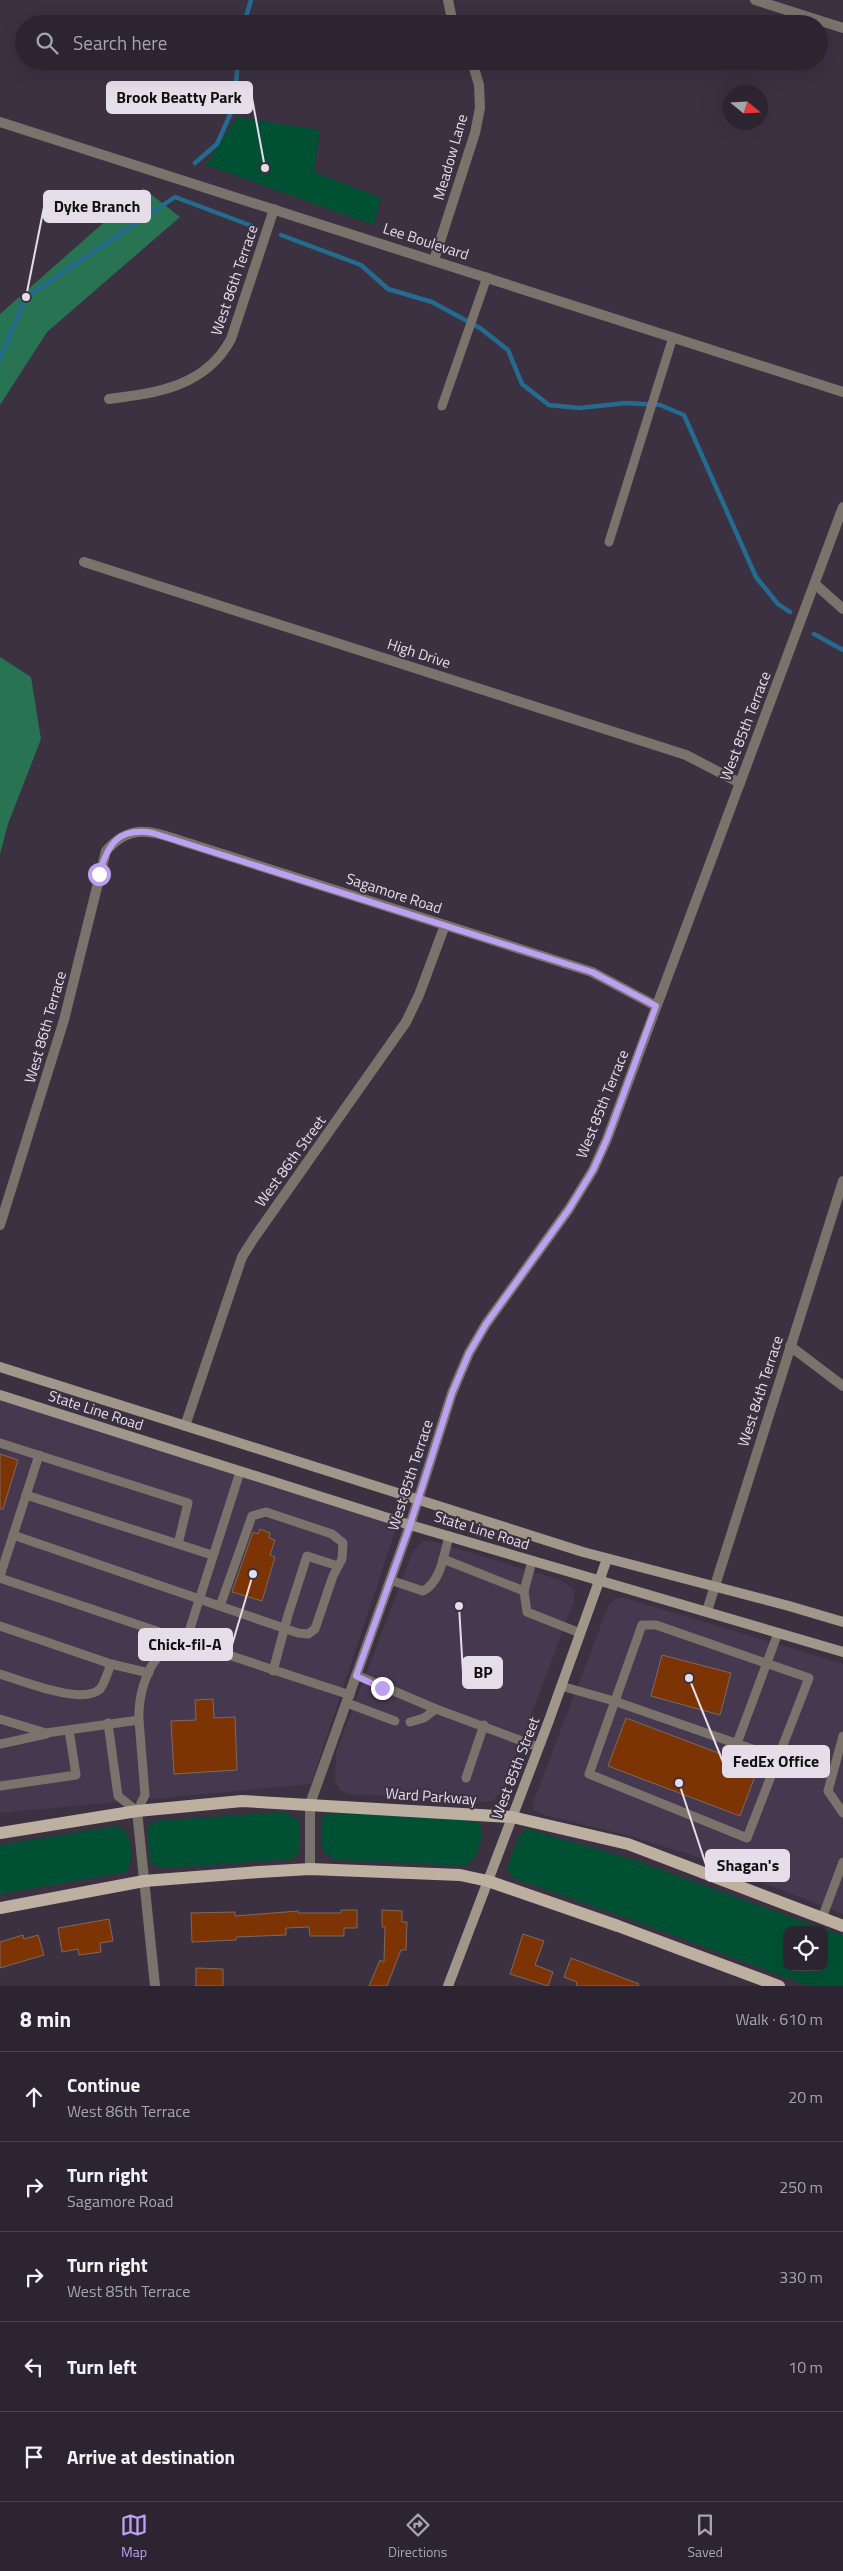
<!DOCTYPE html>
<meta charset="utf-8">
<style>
body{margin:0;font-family:"Titillium Web",sans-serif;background:#342d39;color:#f1f3f6}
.controls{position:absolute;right:15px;bottom:15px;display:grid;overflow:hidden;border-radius:10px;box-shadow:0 5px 20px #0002}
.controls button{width:45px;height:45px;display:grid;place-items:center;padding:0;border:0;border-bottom:1px solid #48424d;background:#2c2531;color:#f1f3f6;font:25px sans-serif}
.compass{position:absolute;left:723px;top:85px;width:45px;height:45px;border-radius:50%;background:#2c2531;box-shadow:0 5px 20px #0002;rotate:108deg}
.stop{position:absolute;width:15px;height:15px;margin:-11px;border:4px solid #bca0f2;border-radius:50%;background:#fff}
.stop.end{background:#bca0f2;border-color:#fff;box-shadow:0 1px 5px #0008}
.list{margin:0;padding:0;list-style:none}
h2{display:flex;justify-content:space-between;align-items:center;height:65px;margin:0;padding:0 20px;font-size:21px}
h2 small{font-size:16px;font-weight:400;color:#a6a5ab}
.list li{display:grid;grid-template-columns:32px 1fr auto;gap:15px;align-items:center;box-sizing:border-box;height:90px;padding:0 20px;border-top:1px solid #48424d}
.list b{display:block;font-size:19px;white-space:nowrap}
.list p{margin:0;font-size:16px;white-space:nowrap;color:#a6a5ab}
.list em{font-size:16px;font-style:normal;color:#a6a5ab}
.icon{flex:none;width:28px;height:28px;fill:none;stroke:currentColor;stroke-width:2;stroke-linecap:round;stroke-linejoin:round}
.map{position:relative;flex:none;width:843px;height:1986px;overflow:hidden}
.search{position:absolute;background:#2c2531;box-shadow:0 5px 20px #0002;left:15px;right:15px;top:15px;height:55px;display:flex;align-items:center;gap:12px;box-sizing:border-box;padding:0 18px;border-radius:28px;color:#a6a5ab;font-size:19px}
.sheet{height:515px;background:#2c2531}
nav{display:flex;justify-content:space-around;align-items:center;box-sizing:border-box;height:70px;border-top:1px solid #48424d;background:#2c2531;font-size:14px;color:#a6a5ab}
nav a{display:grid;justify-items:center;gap:2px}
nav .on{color:#bca0f2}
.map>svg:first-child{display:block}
</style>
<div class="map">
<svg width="843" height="1986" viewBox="0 0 843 1986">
<rect width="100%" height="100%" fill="#3b3141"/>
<!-- built -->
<g fill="#46384e">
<path d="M0,1400L398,1522L311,1784L0,1813Z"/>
<path d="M423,1541H432L560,1580L572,1588L574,1593V1601L504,1788L493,1801L484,1802L348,1794L340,1790L335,1782L336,1752L413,1551Z"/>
<path d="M615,1598H625L843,1664V1914L691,1855L630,1836L541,1814L533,1810V1802L608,1607Z"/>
</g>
<!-- green -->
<g fill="#005134" fill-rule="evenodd">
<path d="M237,117L320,130L314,172L381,198L374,225L206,165Z"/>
<path d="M284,1812L300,1821L299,1852L293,1859L168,1868L158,1867L150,1862L147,1828L154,1821Z"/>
<path d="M337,1812L472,1821L480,1824C484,1839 478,1856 467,1866L339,1860C316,1855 322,1839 321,1819L327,1814Z"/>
<path d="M116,1826C133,1831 135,1858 126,1872L0,1894V1845Z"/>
<path d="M528,1829L634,1860L843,1936V1986H809L632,1920L513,1878L507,1869C512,1857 516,1834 528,1829ZM787,1930H824V1967H787Z"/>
</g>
<!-- forest -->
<g fill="#277352">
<path d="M143,188L180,217L47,332L0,405V314Z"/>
<path d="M0,657L31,677L41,739L8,824L0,854Z"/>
</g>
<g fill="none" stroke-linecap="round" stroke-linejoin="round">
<!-- stream -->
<g stroke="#246b90" stroke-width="4.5">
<path d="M244,24L251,0"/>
<path d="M195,163L217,144L234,106L238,61"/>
<path d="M281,235L361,265L388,289L432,302L480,328L508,350L522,384L549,405L579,408L626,403L660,405L684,415L756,577L778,604L790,612"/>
<path d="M0,359L26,297L175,197L252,226"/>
<path d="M814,634L843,650"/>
</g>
</g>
<!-- building -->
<g fill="#7c3404" stroke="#7e695f">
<path d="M0,1454L18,1460L3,1509H0Z"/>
<path d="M260,1529L270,1533L269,1538L275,1540L270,1555L275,1557L262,1601L232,1592L253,1532L258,1534Z"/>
<path d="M662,1655L731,1673L720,1715L651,1696Z"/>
<path d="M213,1699L214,1718L235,1717L237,1770L174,1774L171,1721L196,1720L195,1700Z"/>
<path d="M626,1718L758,1768L740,1816L608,1766Z"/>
<path d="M341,1910H357V1928H344V1936H310L309,1927L286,1928V1935L236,1937V1940L192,1942L191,1913L235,1912V1916L298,1911V1913H341Z"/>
<path d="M382,1910L402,1911V1922H407L406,1950H401L387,1986H369L380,1960L384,1962L385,1927H382Z"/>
<path d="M109,1919L113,1941L100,1943L101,1952L79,1955L78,1949L62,1952L58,1928Z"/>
<path d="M523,1934L544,1941L535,1965L553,1972L548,1986L510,1974Z"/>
<path d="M23,1935L24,1939L38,1935L44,1955L0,1968V1942Z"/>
<path d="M571,1958L639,1984L638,1986H576L577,1982L564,1977Z"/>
<path d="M196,1968L223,1969V1986H196Z"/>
</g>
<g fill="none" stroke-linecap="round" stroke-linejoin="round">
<!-- service -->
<g stroke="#7a736c" stroke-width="9">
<path d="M442,406L487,277"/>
<path d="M609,542L673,337"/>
<path d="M0,1443L188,1503L178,1544"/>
<path d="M26,1495L212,1555"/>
<path d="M13,1535L298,1633L308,1634L315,1629L333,1576L342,1559L343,1543L332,1534L266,1512L252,1516L220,1606"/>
<path d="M443,1559L524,1591L532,1561"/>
<path d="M0,1576L39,1455"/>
<path d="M0,1578L186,1641L240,1472"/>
<path d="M390,1580L423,1591C441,1582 444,1554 449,1536"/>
<path d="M524,1591L527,1612L580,1633"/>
<path d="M642,1625H656L809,1678L747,1838L589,1774Z"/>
<path d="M0,1626L111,1664L149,1673"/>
<path d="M273,1671L288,1615L307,1556L338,1566"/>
<path d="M0,1674C20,1680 83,1706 100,1689C105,1683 108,1671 111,1664"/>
<path d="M356,1675L436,1709L538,1747"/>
<path d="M561,1686L614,1701L778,1758"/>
<path d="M347,1703L395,1721"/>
<path d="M0,1719L46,1733L139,1720C138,1699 145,1669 161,1654C167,1648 179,1644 186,1641L350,1695"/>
<path d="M410,1722L424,1718L436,1709"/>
<path d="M108,1723L118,1796L137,1811L145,1795L139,1720"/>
<path d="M843,1736L828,1791L843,1813"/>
<path d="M737,1743L778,1633"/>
<path d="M0,1744L46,1734"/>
<path d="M466,1778L484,1725"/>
<path d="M0,1786L76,1775L69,1730"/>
<path d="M822,1918L843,1862"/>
</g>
<!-- minor -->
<g stroke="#7a736c" stroke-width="10">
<path d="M448,0L453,24"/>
<path d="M755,0L843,28"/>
<path d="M434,260L475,133L480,108L479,85L472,61"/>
<path d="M109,399C158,393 206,386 231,339L274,209"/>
<path d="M84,562L686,755L740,783"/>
<path d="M815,584L843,609"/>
<path d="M0,1225L64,1020L106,851C134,818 159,835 194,845L592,972L656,1006"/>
<path d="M790,1346L843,1386"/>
<path d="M185,1426L242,1257L254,1238L406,1022L419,995L445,925"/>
<path d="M707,1611L843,1181"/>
<path d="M137,1811L155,1986"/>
<path d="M310,1869V1804L410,1525L452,1393L469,1353L486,1324L569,1209L593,1170L607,1139L843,507"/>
</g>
<!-- tertiary -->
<path stroke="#7a736c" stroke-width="10" d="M0,122L843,392"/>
<!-- secondary -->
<g stroke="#a0968a" stroke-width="10">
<path d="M0,1367L583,1552L789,1606L843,1622"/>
<path d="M0,1395L410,1525L843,1652"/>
<path d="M448,1986L548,1723L607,1559"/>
</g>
<!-- primary -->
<g stroke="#bdb0a1" stroke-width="12">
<path d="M0,1833L137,1811L242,1801L512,1817L628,1844L843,1926"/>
<path d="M0,1908L144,1881L259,1872L310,1869L460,1875L488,1881L618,1926L779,1986"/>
</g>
</g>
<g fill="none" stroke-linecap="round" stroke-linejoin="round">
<!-- route -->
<path stroke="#bca0f2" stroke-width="6" d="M99,874C108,844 118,827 153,833L592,972L656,1006L607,1139L593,1170L569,1209L486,1324L469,1353L452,1393L410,1525L356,1676L382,1688"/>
</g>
<g text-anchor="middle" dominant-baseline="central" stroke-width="4" stroke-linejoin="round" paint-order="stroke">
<!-- street labels -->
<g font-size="15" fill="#e5dee9" stroke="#3b3141">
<text transform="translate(450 157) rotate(-74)">Meadow Lane</text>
<text transform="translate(426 241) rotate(18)">Lee Boulevard</text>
<text transform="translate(234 280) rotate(-71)">West 86th Terrace</text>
<text transform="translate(419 653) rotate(18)">High Drive</text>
<text transform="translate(745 726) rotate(-69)">West 85th Terrace</text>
<text transform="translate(394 893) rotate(18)">Sagamore Road</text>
<text transform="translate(45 1027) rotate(-74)">West 86th Terrace</text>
<text transform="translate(602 1104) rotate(-68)">West 85th Terrace</text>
<text transform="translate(290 1161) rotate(-54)">West 86th Street</text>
<text transform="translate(760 1391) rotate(-72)">West 84th Terrace</text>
<text transform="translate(96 1410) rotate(18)">State Line Road</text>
<text transform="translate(410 1475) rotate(-72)">West 85th Terrace</text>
<text transform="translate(482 1530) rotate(17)">State Line Road</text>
<text transform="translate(515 1768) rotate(-69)">West 85th Street</text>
<text transform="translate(431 1796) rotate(4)">Ward Parkway</text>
</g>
</g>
<!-- callouts -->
<path fill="none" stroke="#e5dee9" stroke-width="2" d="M265 168L252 98M26 297L44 207M253 1574L232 1645M459 1606L463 1673M689 1678L723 1762M679 1783L706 1865"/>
<g fill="#e5dee9" stroke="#3b3141" stroke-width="2">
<circle cx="265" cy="168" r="5"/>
<circle cx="26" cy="297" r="5"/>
<circle cx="253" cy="1574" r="5"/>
<circle cx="459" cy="1606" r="5"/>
<circle cx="689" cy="1678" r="5"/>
<circle cx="679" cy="1783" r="5"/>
</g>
<g fill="#e5dee9" stroke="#e5dee9" stroke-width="2">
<rect x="107" y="82" width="145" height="31" rx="5"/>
<rect x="44" y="191" width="106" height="31" rx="5"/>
<rect x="139" y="1629" width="93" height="31" rx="5"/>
<rect x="463" y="1657" width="39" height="31" rx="5"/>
<rect x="723" y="1746" width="106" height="31" rx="5"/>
<rect x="706" y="1850" width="83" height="31" rx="5"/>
</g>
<g font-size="16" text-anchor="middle" font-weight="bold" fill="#111">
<text x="179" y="103">Brook Beatty Park</text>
<text x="97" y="212">Dyke Branch</text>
<text x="185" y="1650">Chick-fil-A</text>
<text x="483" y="1678">BP</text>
<text x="776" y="1767">FedEx Office</text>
<text x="748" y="1871">Shagan's</text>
</g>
</svg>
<div class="controls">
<button><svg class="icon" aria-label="locate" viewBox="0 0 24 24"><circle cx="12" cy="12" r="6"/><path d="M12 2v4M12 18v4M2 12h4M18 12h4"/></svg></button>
</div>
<svg class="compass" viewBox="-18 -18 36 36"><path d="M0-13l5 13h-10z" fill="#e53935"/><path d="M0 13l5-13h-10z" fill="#a6a5ab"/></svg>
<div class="stop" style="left:99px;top:874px"></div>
<div class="stop end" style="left:382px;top:1688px"></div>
<div class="search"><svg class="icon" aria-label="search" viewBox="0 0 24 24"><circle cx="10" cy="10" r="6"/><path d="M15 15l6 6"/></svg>Search here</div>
</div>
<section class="sheet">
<h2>8 min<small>Walk · 610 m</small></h2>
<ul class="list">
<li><svg class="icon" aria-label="ahead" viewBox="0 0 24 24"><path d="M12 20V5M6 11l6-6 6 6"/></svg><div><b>Continue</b><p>West 86th Terrace</p></div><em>20 m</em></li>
<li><svg class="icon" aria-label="right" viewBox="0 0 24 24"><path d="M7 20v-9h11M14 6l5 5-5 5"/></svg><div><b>Turn right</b><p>Sagamore Road</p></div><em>250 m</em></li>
<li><svg class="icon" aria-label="right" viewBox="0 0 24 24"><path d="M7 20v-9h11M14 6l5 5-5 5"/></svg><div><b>Turn right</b><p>West 85th Terrace</p></div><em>330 m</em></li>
<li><svg class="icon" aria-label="left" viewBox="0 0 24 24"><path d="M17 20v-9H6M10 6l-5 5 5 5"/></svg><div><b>Turn left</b></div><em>10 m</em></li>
<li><svg class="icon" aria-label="arrive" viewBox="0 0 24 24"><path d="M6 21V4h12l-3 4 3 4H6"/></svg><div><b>Arrive at destination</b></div></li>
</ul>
</section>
<nav>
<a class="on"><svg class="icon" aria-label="map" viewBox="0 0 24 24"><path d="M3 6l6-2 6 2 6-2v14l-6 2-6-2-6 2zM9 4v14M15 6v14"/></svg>Map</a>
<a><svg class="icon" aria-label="directions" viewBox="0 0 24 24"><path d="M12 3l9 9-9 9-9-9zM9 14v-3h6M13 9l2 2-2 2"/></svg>Directions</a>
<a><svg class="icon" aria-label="saved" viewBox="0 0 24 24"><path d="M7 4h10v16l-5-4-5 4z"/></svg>Saved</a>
</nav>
